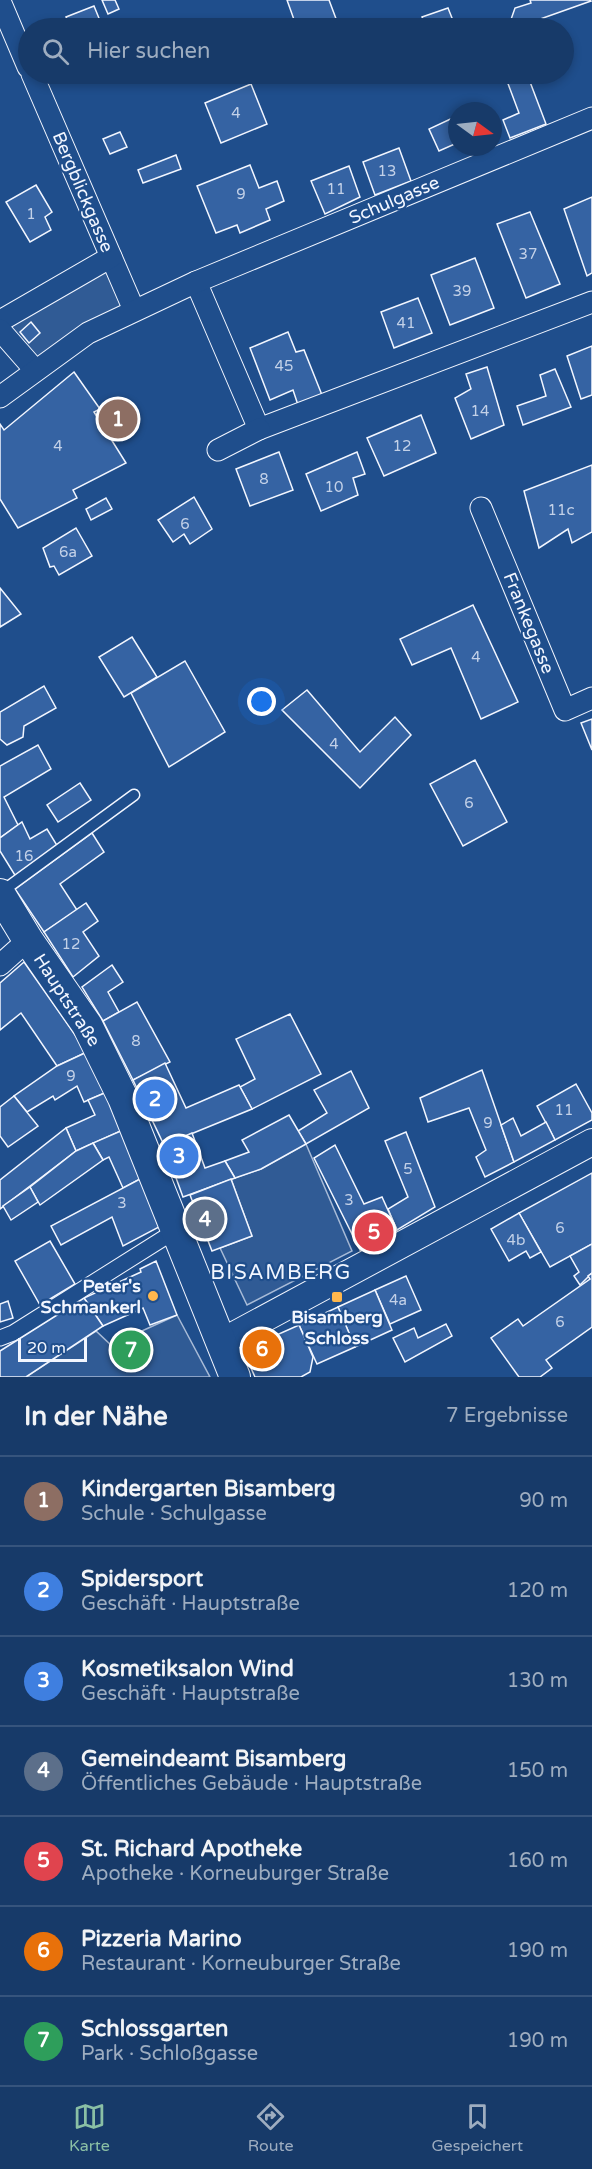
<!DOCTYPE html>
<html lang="de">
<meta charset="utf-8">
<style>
body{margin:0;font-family:"Varela Round",sans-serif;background:#20416f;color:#f1f3f6}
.compass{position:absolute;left:448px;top:102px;width:54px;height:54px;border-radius:50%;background:#173a69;box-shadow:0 3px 9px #0003;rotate:105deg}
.scale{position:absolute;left:18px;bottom:15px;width:69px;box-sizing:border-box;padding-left:6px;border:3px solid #f2f6ff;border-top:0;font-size:16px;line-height:21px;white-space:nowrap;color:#f2f6ff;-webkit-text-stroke:4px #1f4e8c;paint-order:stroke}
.you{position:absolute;left:262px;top:702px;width:21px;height:21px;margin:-15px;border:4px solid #fff;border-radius:50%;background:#1a73e8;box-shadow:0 0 0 9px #1a73e833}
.badge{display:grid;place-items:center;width:39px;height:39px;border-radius:50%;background:#8abfa5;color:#fff;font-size:20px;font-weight:700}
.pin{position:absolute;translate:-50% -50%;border:3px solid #fff;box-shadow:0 2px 6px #0006}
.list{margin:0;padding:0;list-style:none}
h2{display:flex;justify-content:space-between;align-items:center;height:78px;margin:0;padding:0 24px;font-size:26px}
h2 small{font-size:20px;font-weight:400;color:#9eadc0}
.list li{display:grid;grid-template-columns:39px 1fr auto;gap:18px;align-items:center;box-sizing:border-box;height:90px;padding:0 24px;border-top:2px solid #36547d}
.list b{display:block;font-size:22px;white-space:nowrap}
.list p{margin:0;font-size:20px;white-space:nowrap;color:#9eadc0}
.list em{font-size:20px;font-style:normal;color:#9eadc0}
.icon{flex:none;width:33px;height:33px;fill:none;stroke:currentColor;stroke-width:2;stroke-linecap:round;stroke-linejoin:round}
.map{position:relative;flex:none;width:592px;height:1377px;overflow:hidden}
.search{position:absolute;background:#173a69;box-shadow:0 3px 9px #0003;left:18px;right:18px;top:18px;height:66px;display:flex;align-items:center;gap:15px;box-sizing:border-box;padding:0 21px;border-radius:33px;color:#9eadc0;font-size:22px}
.sheet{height:708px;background:#173a69}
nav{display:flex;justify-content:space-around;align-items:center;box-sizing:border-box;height:84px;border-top:2px solid #36547d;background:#173a69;font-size:16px;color:#9eadc0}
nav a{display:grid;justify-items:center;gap:3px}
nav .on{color:#8abfa5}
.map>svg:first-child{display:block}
</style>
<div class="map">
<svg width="592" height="1377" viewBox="0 0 592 1377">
<rect width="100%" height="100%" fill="#1f4e8c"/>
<!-- built -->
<g fill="#305b95" stroke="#a8bbd7" stroke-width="1.5">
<path d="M111,257L134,310L35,370L0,330Z"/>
<path d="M306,1144L352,1251L247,1305L220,1248L252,1236L231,1179L261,1169Z"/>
<path d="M177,1315L210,1377H26L96,1331L111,1345Z"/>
</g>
<!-- building -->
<g fill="#3563a3" stroke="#f2f6ff" stroke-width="1.5">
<path d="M102,0H115L119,9L108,14Z"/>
<path d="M287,0H329L338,24L325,28H297Z"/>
<path d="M530,0H590L591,1L515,28H508L515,8L531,3Z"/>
<path d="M94,6L103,28H71L66,17Z"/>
<path d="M448,8L456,28H426L422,17Z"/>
<path d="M202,20L206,28H182Z"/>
<path d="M527,74L546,124L510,138L503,120L519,113L507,81Z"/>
<path d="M251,84L267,124L221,143L205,103Z"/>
<path d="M457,116V143L439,151L429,129Z"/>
<path d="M120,132L127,147L110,154L103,139Z"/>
<path d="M399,148L411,181L375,195L363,162Z"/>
<path d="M176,155L181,169L143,183L138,170Z"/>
<path d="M250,165L259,188L277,181L284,201L266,209L270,220L240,233L237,225L216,233L197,186Z"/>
<path d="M349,166L360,197L325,214L311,181Z"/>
<path d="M36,185L52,212L45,217L51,230L30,242L6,202Z"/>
<path d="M592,197V273L587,276L564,209Z"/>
<path d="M530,212L560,284L526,298L497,224Z"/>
<path d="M475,258L494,308L450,325L431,275Z"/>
<path d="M418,298L432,333L394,348L381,312Z"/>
<path d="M31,322L40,333L29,343L20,332Z"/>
<path d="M288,332L296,352L304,350L322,395L298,405L293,390L270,400L250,348Z"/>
<path d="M592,346V395L581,399L567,356Z"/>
<path d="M487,367L504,425L471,439L455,398L471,389L466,374Z"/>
<path d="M555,369L571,407L523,425L517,406L546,396L540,375Z"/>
<path d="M74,372L100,409L94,412L126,463L73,490L77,498L18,528L0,499V424L4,430Z"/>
<path d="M421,415L436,453L384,476L367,438Z"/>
<path d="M279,452L293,490L250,506L236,469Z"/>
<path d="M357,452L365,474L353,478L358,495L321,511L306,474Z"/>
<path d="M592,465V532L572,543L568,529L539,548L524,491Z"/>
<path d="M194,497L212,529L190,544L184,534L173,542L158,520Z"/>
<path d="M106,498L112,509L91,520L86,509Z"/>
<path d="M76,528L92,556L59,575L54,566L50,567L43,548Z"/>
<path d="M0,588L21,614L0,627Z"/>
<path d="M473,605L518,702L481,719L451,648L412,665L400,639Z"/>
<path d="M132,637L157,677L124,697L99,657Z"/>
<path d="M185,661L225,732L169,767L131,693Z"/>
<path d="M44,686L56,708L24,726L23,737L7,745L0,739V712Z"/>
<path d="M307,690L360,752L395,717L411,735L360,788L282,710Z"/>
<path d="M592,719V750L581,723Z"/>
<path d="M38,745L51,769L4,797L18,825L0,838V766Z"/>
<path d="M475,760L507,822L463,846L430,784Z"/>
<path d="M80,783L91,800L58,822L47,805Z"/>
<path d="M22,822L30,839L47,829L58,847L38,862L42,869L21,885L0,851V838Z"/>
<path d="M92,833L104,852L60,884L77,910L44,932L15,889Z"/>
<path d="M86,903L98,921L83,932L99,956L73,977L44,932Z"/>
<path d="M24,962L87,1052L57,1066L21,1013L0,1030V983Z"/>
<path d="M112,965L123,982L108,992L119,1012L103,1021L82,987Z"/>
<path d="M137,1002L170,1062L133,1080L103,1021Z"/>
<path d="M290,1014L321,1074L252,1109L240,1087L255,1079L236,1039Z"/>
<path d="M87,1052L107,1092L84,1102L77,1086L55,1100L53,1096L27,1112L14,1096L57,1066Z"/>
<path d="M165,1063L186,1108L239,1085L252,1109L164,1145L133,1080Z"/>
<path d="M482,1070L514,1162L485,1177L476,1157L486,1150L469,1108L428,1122L420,1098Z"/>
<path d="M351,1071L369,1108L306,1144L298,1131L327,1113L314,1090Z"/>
<path d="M576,1084L592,1113V1120L555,1140L537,1106Z"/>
<path d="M107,1092L123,1130L76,1151L66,1128L95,1115L88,1100Z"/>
<path d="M14,1096L38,1126L8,1147L0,1136V1107Z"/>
<path d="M289,1115L306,1144L261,1169L235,1178L225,1161L249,1152L242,1140Z"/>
<path d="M513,1118L521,1136L546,1122L555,1140L514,1162L501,1125Z"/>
<path d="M66,1128L76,1151L0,1209V1180Z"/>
<path d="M123,1130L140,1179L123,1188L109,1157L103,1160L93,1143Z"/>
<path d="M406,1132L435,1207L397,1230L388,1209L408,1197L385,1141Z"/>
<path d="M192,1133L205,1168L225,1161L235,1178L183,1197L164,1145Z"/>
<path d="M93,1143L103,1160L40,1205L30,1187L76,1151Z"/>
<path d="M335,1145L364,1204L382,1197L397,1230L361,1252L314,1158Z"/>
<path d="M592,1173V1244L550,1267L519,1213Z"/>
<path d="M140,1179L159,1227L123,1246L112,1217L61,1245L51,1226Z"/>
<path d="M231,1179L252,1236L212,1251L190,1195Z"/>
<path d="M30,1187L38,1202L11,1220L3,1206Z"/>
<path d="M519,1213L541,1252L530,1258L526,1251L509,1261L491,1229Z"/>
<path d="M50,1241L75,1284L40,1305L15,1261Z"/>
<path d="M592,1244V1273L580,1285L574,1276L579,1272L570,1256Z"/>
<path d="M156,1261L177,1315L150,1325L143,1308L103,1326L84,1298L141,1272L140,1269Z"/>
<path d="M592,1273V1327L546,1360L552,1368L540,1377H519L491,1338L518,1319L523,1326L590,1279L588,1276Z"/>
<path d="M406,1276L421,1310L390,1324L375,1290Z"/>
<path d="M375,1290L392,1330L355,1347L338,1307Z"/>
<path d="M84,1298L103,1326L26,1377H0V1351Z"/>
<path d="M8,1301L13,1318L0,1322V1304Z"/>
<path d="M338,1307L355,1347L317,1364L299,1325Z"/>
<path d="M446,1324L452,1336L405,1362L393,1338L414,1328L418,1338Z"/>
<path d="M299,1325L313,1357L310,1372L301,1377H255L243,1350Z"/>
</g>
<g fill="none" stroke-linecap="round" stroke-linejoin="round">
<defs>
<path id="service" d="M0,893L134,795"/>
<path id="pedestrian" d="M0,1338L13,1333L175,1231"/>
<g id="minor">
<path d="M0,1L28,67"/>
<path d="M32,74L134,310"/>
<path d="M196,282L259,429L592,302"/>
<path d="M0,321L111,257"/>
<path d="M0,330L35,370"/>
<path d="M0,397L88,333L196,282L592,118"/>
<path d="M218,450L259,429"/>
<path d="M481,508L565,710L592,698"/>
<path d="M0,965L28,940"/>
</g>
<path id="tertiary" d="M221,1342L592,1142"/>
<path id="secondary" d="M0,894L28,940L87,1025L123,1098L235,1377"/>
</defs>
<!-- service casing -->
<use href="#service" stroke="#f2f6ff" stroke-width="13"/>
<!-- pedestrian casing -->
<use href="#pedestrian" stroke="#f2f6ff" stroke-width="17"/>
<!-- minor casing -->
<use href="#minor" stroke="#f2f6ff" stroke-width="23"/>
<!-- tertiary casing -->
<use href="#tertiary" stroke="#f2f6ff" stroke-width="28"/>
<!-- secondary casing -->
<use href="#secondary" stroke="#f2f6ff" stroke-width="32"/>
<!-- service -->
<use href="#service" stroke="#1f4e8c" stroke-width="10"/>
<!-- pedestrian -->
<use href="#pedestrian" stroke="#1f4e8c" stroke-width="15"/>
<!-- minor -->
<use href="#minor" stroke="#1f4e8c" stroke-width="21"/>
<!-- tertiary -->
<use href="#tertiary" stroke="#1f4e8c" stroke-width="26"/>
<!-- secondary -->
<use href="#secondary" stroke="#1f4e8c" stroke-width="30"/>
</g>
<!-- markers -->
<g fill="#ffb74d" stroke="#1f4e8c" stroke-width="2">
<circle cx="153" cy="1296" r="6"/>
<rect x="331" y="1291" width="12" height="12" rx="3"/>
</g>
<g text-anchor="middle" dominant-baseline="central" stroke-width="4.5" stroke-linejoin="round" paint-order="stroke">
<!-- number labels -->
<g font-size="15" fill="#c3d1e8">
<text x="236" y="113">4</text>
<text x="387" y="171">13</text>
<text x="336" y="189">11</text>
<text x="241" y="194">9</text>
<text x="31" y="214">1</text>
<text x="528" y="254">37</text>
<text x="462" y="291">39</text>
<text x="406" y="323">41</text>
<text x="284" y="366">45</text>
<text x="480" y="411">14</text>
<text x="58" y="446">4</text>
<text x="402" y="446">12</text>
<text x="264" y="479">8</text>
<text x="334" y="487">10</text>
<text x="561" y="510">11c</text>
<text x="185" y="524">6</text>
<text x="68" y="552">6a</text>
<text x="476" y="657">4</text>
<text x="334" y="744">4</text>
<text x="469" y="803">6</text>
<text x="24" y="856">16</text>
<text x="71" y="944">12</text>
<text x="136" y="1041">8</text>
<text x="71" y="1076">9</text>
<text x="564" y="1110">11</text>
<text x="488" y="1123">9</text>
<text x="408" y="1169">5</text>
<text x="349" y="1200">3</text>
<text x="122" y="1203">3</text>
<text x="560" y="1228">6</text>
<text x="516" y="1240">4b</text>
<text x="398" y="1300">4a</text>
<text x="560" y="1322">6</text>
</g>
<!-- street labels -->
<g font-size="18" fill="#f2f6ff" stroke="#1f4e8c">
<text transform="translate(83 192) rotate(67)">Bergblickgasse</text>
<text transform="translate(394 200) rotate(-23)">Schulgasse</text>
<text transform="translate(529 623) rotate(68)">Frankegasse</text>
<text transform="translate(67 1000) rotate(57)">Hauptstraße</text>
</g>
<!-- poi labels -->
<g font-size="18" font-weight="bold" fill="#f2f6ff" stroke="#1f4e8c" text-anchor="end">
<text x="141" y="1286">Peter's<tspan x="141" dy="21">Schmankerl</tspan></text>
<text x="337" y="1317" text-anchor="middle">Bisamberg<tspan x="337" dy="21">Schloss</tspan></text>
</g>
<!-- quarter labels -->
<g font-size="21" letter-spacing="1.5" fill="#f2f6ff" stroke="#1f4e8c">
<text x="281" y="1272">BISAMBERG</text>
</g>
</g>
</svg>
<svg class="compass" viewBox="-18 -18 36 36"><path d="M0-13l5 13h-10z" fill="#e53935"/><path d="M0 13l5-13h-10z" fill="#9eadc0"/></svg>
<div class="scale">20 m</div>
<div class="you"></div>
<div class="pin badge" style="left:118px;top:419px;background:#8d6e63">1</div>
<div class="pin badge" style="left:155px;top:1099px;background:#3f7fe0">2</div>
<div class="pin badge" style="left:179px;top:1156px;background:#3f7fe0">3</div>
<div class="pin badge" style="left:205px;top:1219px;background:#5c6f8a">4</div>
<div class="pin badge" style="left:374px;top:1232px;background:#e0444e">5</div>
<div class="pin badge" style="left:262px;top:1349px;background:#e8710a">6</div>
<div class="pin badge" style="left:131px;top:1350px;background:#2e9e5b">7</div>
<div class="search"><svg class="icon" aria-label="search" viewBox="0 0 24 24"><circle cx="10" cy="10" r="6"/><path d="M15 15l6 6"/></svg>Hier suchen</div>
</div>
<section class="sheet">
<h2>In der Nähe<small>7 Ergebnisse</small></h2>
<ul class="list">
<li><span class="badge" style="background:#8d6e63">1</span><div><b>Kindergarten Bisamberg</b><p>Schule · Schulgasse</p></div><em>90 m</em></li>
<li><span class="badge" style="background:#3f7fe0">2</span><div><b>Spidersport</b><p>Geschäft · Hauptstraße</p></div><em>120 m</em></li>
<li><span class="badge" style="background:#3f7fe0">3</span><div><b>Kosmetiksalon Wind</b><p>Geschäft · Hauptstraße</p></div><em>130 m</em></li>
<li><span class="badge" style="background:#5c6f8a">4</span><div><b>Gemeindeamt Bisamberg</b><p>Öffentliches Gebäude · Hauptstraße</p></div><em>150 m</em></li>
<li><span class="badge" style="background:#e0444e">5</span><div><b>St. Richard Apotheke</b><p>Apotheke · Korneuburger Straße</p></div><em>160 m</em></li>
<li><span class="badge" style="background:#e8710a">6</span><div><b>Pizzeria Marino</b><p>Restaurant · Korneuburger Straße</p></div><em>190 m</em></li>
<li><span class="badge" style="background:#2e9e5b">7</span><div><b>Schlossgarten</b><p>Park · Schloßgasse</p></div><em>190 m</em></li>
</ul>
</section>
<nav>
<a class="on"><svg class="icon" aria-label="map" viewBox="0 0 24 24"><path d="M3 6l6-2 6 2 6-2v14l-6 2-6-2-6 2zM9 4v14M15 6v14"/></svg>Karte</a>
<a><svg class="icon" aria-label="directions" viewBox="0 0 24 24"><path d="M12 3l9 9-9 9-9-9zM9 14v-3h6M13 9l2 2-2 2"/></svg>Route</a>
<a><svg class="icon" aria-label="saved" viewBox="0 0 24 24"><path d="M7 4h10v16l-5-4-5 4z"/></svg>Gespeichert</a>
</nav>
